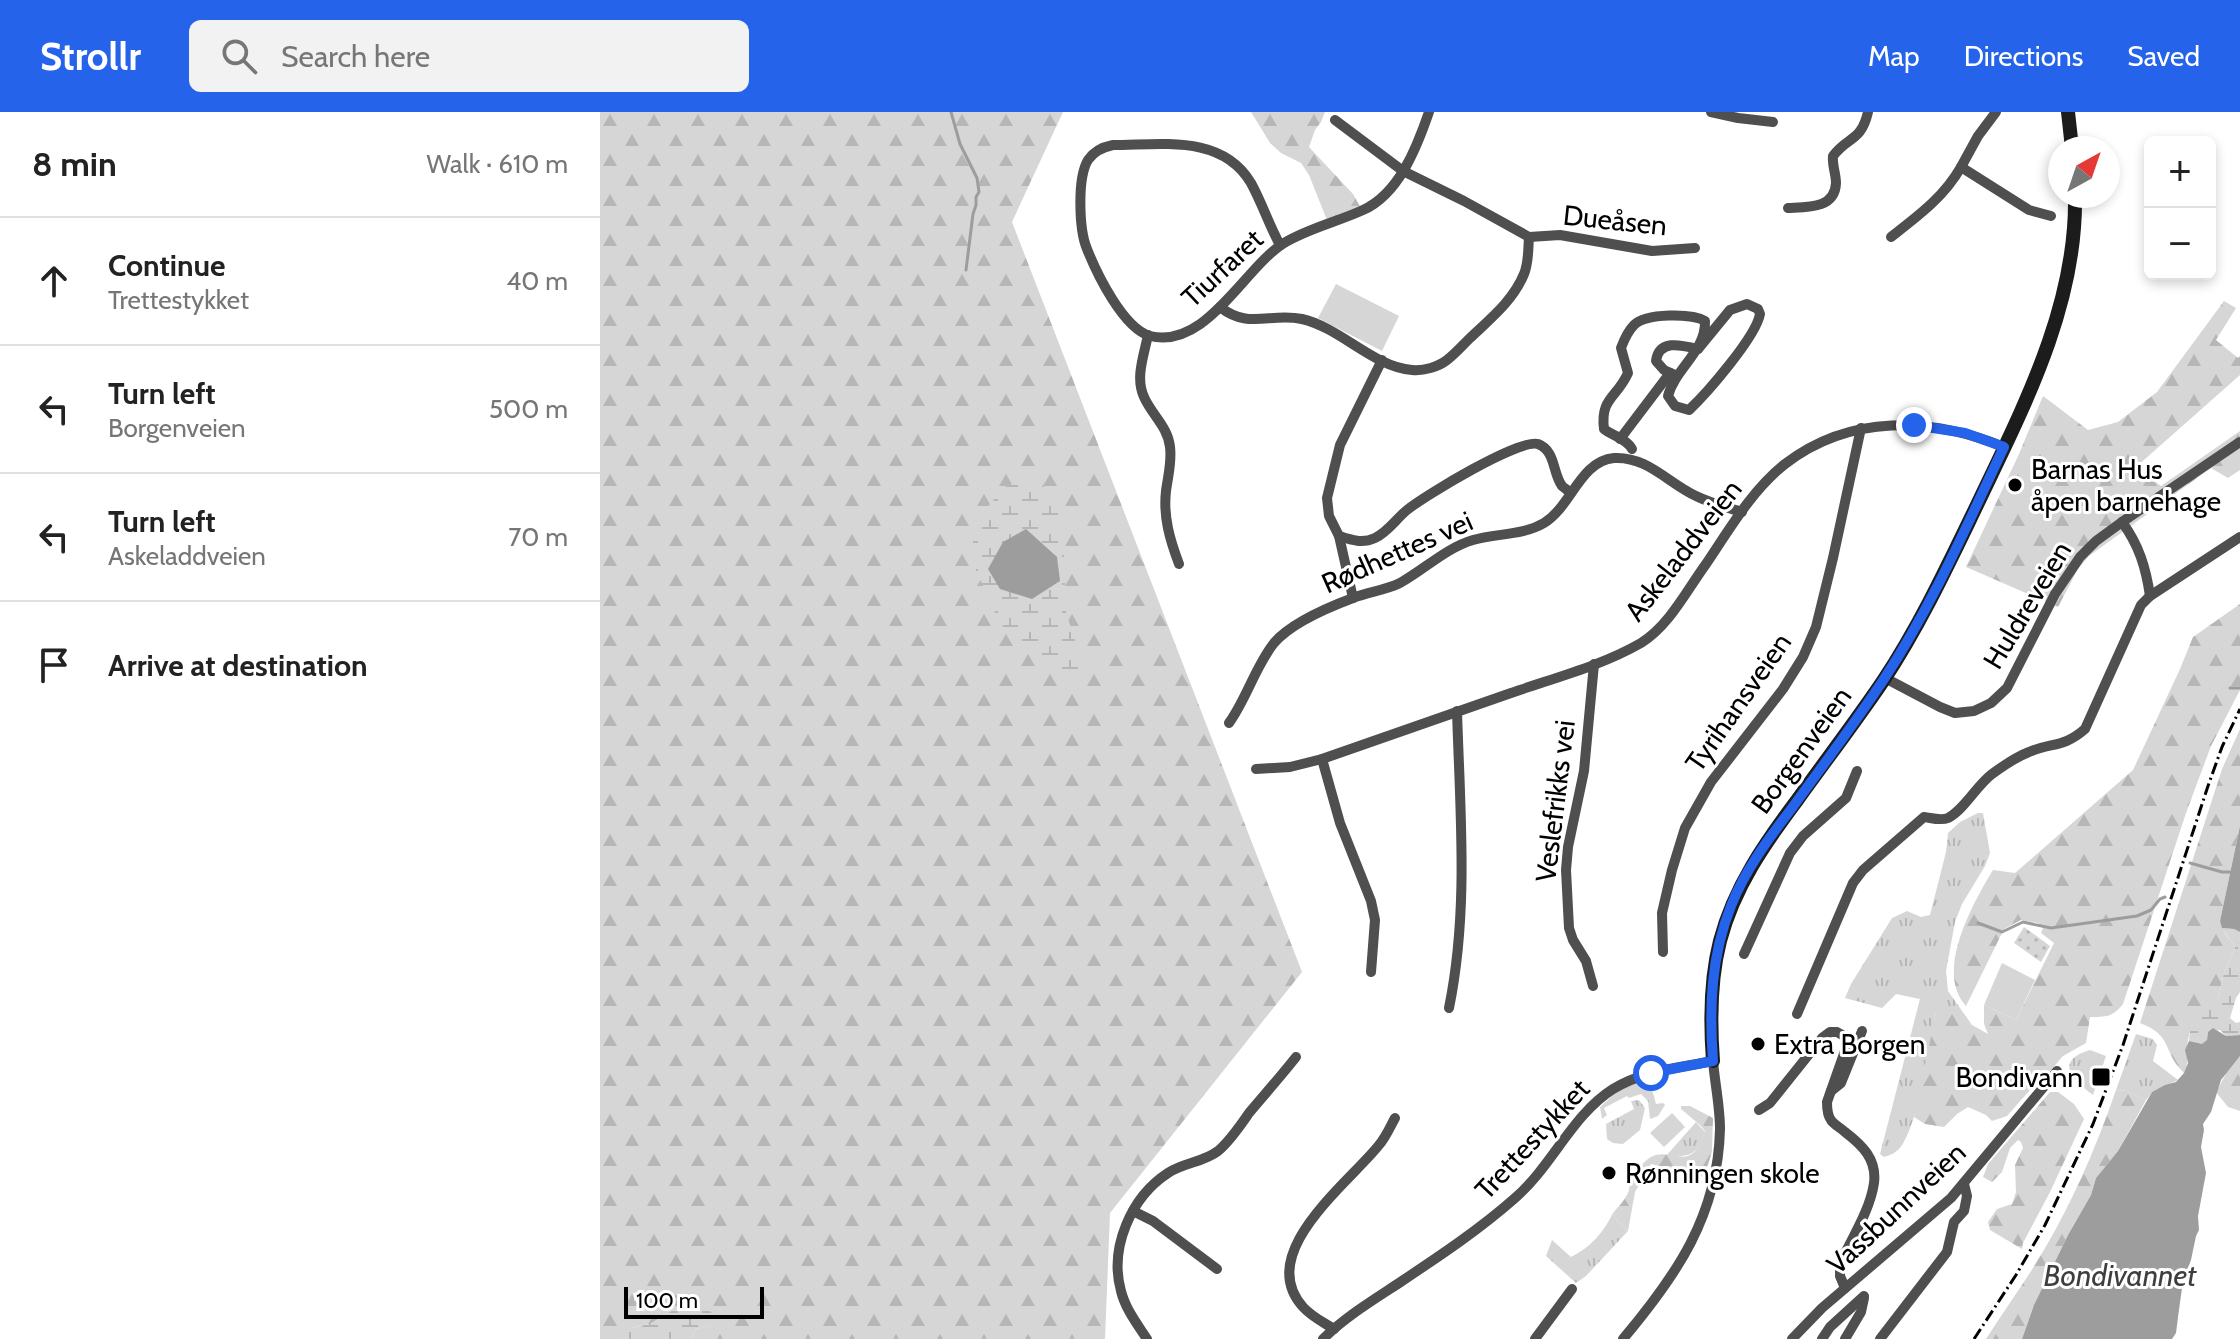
<!DOCTYPE html>
<meta charset="utf-8">
<style>
body{margin:0;font-family:Cabin,sans-serif;background:#f2f2f2;color:#222}
.controls{position:absolute;right:24px;top:24px;display:grid;overflow:hidden;border-radius:12px;box-shadow:0 4px 12px #0003}
.controls button{width:72px;height:72px;display:grid;place-items:center;padding:0;border:0;border-bottom:2px solid #e0e0e0;background:#fff;color:#222;font:40px sans-serif}
.compass{position:absolute;left:1448px;top:24px;width:72px;height:72px;border-radius:50%;background:#fff;box-shadow:0 4px 12px #0003;rotate:40deg}
.scale{position:absolute;left:24px;bottom:20px;width:140px;box-sizing:border-box;padding-left:8px;border:4px solid #000;border-top:0;font-size:22px;line-height:28px;white-space:nowrap;color:#000;-webkit-text-stroke:6px #fff;paint-order:stroke}
.stop{position:absolute;width:24px;height:24px;margin:-18px;border:6px solid #2563eb;border-radius:50%;background:#fff}
.stop.end{background:#2563eb;border-color:#fff;box-shadow:0 2px 8px #0008}
.list{margin:0;padding:0;list-style:none}
h2{display:flex;justify-content:space-between;align-items:center;height:104px;margin:0;padding:0 32px;font-size:34px}
h2 small{font-size:26px;font-weight:400;color:#767676}
.list li{display:grid;grid-template-columns:52px 1fr auto;gap:24px;align-items:center;box-sizing:border-box;height:128px;padding:0 32px;border-top:2px solid #e0e0e0}
.list b{display:block;font-size:30px;white-space:nowrap}
.list p{margin:0;font-size:26px;white-space:nowrap;color:#767676}
.list em{font-size:26px;font-style:normal;color:#767676}
.icon{flex:none;width:44px;height:44px;fill:none;stroke:currentColor;stroke-width:2;stroke-linecap:round;stroke-linejoin:round}
.map{position:relative;flex:none;width:1640px;height:1227px;overflow:hidden}
header{display:flex;align-items:center;gap:48px;box-sizing:border-box;height:112px;padding:0 40px;background:#2563eb;color:#fff}
header strong{font-size:38px}
nav{display:flex;gap:44px;margin-inline-start:auto;font-size:28px}
.search{width:560px;height:72px;background:#f2f2f2;display:flex;align-items:center;gap:20px;box-sizing:border-box;padding:0 28px;border-radius:12px;color:#767676;font-size:30px}
main{display:flex}
aside{flex:1;background:#fff}
.map>svg:first-child{display:block}
</style>
<header>
<strong>Strollr</strong>
<div class="search"><svg class="icon" aria-label="search" viewBox="0 0 24 24"><circle cx="10" cy="10" r="6"/><path d="M15 15l6 6"/></svg>Search here</div>
<nav><a>Map</a><a>Directions</a><a>Saved</a></nav>
</header>
<main>
<aside>
<h2>8 min<small>Walk · 610 m</small></h2>
<ul class="list">
<li><svg class="icon" aria-label="ahead" viewBox="0 0 24 24"><path d="M12 20V5M6 11l6-6 6 6"/></svg><div><b>Continue</b><p>Trettestykket</p></div><em>40 m</em></li>
<li><svg class="icon" aria-label="left" viewBox="0 0 24 24"><path d="M17 20v-9H6M10 6l-5 5 5 5"/></svg><div><b>Turn left</b><p>Borgenveien</p></div><em>500 m</em></li>
<li><svg class="icon" aria-label="left" viewBox="0 0 24 24"><path d="M17 20v-9H6M10 6l-5 5 5 5"/></svg><div><b>Turn left</b><p>Askeladdveien</p></div><em>70 m</em></li>
<li><svg class="icon" aria-label="arrive" viewBox="0 0 24 24"><path d="M6 21V4h12l-3 4 3 4H6"/></svg><div><b>Arrive at destination</b></div></li>
</ul>
</aside>
<div class="map">
<svg width="1640" height="1227" viewBox="0 0 1640 1227">
<defs>
<pattern id="grass-tufts" width="24" height="20" patternUnits="userSpaceOnUse" patternTransform="scale(2)"><rect width="24" height="20" fill="#d6d6d6"/><path d="M3 7l-1-3M5 7V3M7 7l1-3M15 17l-1-3M17 17v-4M19 17l1-3" fill="none" stroke="#b6b6b6"/></pattern>
<pattern id="forest-firs" width="22" height="20" patternUnits="userSpaceOnUse" patternTransform="scale(2)"><rect width="22" height="20" fill="#d6d6d6"/><path d="M5 1l3.5 6h-7zM16 11l3.5 6h-7z" fill="#b6b6b6"/></pattern>
<pattern id="wetland-marsh" width="20" height="14" patternUnits="userSpaceOnUse" patternTransform="scale(2)"><rect width="20" height="14" fill="#d6d6d6"/><path d="M1 5h8M5 5V1M11 12h8M15 12V8" fill="none" stroke="#b6b6b6"/></pattern>
<pattern id="park-dots" width="8" height="8" patternUnits="userSpaceOnUse" patternTransform="scale(2)"><rect width="8" height="8" fill="#d6d6d6"/><path d="M2 2h.1M6 6h.1" fill="none" stroke="#b6b6b6" stroke-width="1.8" stroke-linecap="round"/></pattern>
</defs>
<rect width="100%" height="100%" fill="#fff"/>
<!-- grass -->
<g fill="url(#grass-tufts)">
<path d="M1378,701H1383L1390,741L1385,754L1362,792L1355,810L1346,859L1348,879L1372,913L1342,897L1336,901C1329,934 1319,1011 1300,1036C1295,1041 1291,1043 1284,1045L1280,1042L1320,887L1296,882L1282,896L1245,886L1251,872L1292,806L1307,799L1321,805L1330,803L1346,740L1348,721L1360,710Z"/>
<path d="M1536,922L1553,927L1557,933L1553,949L1578,968L1552,980L1546,988L1527,979L1516,978Z"/>
<path d="M1490,938L1506,944L1493,983C1473,968 1453,949 1490,938Z"/>
<path d="M1056,967L1058,970L1051,973L1056,992L1063,991L1065,993L1058,1004L1050,1007L1048,989L1041,982L1029,986L1027,984L1004,996L1007,1003L1002,1007L1000,995C1006,990 1010,985 1016,981C1028,972 1041,970 1056,967Z"/>
<path d="M1039,988L1045,996L1040,1018L1023,1032L1013,1031L1007,1027L1006,1012L1034,997L1031,989Z"/>
<path d="M1096,1010L1105,1020C1097,1044 1090,1045 1066,1044Z"/>
<path d="M1013,1101L1018,1110L1028,1119L986,1164L976,1171L946,1144L952,1128L971,1145C991,1135 1003,1121 1013,1101Z"/>
</g>
<!-- forest -->
<g fill="url(#forest-firs)">
<path d="M0,0H463L412,110L702,860L510,1101L505,1227H90L96,1217L114,1213L88,1189L50,1212L30,1216L18,1223L20,1227H0Z"/>
<path d="M651,0H725L721,10L715,18L709,35L753,82L761,96L727,108L709,63L701,51L681,41L670,31Z"/>
<path d="M1624,189L1636,196L1616,228L1638,246L1640,244V263L1536,355L1561,374L1640,319V358L1628,366L1611,356L1489,444L1478,457L1458,495L1366,455L1419,342L1443,284L1488,318L1518,310L1557,280Z"/>
<path d="M1640,492V578L1611,634L1586,701L1523,892C1513,905 1506,905 1490,905L1486,931L1463,944L1451,958L1445,961L1407,1004L1392,1009L1386,1003L1368,995L1357,1002L1344,1015L1325,1012L1314,1005L1336,901L1342,896L1388,922L1384,912V893L1416,908L1454,831L1441,821L1443,816L1438,811L1421,808L1404,817L1366,894C1334,860 1373,791 1393,758L1415,761L1533,658L1580,557L1593,525Z"/>
<path d="M1640,617V714L1620,809L1625,821L1635,835L1623,864L1619,885C1597,894 1589,915 1587,936C1586,946 1589,952 1584,961C1562,940 1574,924 1540,911L1622,657Z"/>
<path d="M1640,944V999L1628,995L1616,980L1627,960Z"/>
<path d="M1516,978L1527,979L1546,988L1518,1039L1496,1066L1491,1083L1468,1123L1434,1193L1422,1227H1386C1401,1203 1418,1180 1433,1156C1468,1101 1495,1039 1516,978Z"/>
<path d="M1450,980H1458L1474,992L1484,1007L1450,1080L1423,1131L1422,1137L1390,1118L1388,1110L1397,1097L1412,1092L1416,1080L1415,1053L1423,1036L1421,1030L1418,1028L1410,1036L1402,1060L1392,1070L1383,1065L1388,1052Z"/>
<path d="M1081,994H1090L1113,1006L1112,1040L1104,1065L1051,1052L1035,1080L1028,1119L1018,1110L1013,1101C1018,1095 1025,1088 1028,1081C1030,1077 1029,1072 1031,1069C1034,1061 1044,1049 1051,1045C1073,1034 1091,1064 1105,1019L1100,1013L1081,997Z"/>
</g>
<!-- wetland -->
<g fill="url(#wetland-marsh)">
<path d="M435,367L459,387L464,440L466,501L481,546L475,565L413,531L394,499L372,449L374,410L407,373Z"/>
<path d="M1622,816L1634,817L1640,820V880L1636,886L1630,906L1636,911L1640,910V923L1626,924L1620,918L1608,920L1607,928L1602,933L1589,929C1590,908 1599,893 1619,885L1623,864L1635,835Z"/>
<path d="M88,1189L101,1193L119,1206L115,1213L96,1217L90,1227H20L17,1222L30,1216L50,1212Z"/>
</g>
<!-- park -->
<path fill="url(#park-dots)" d="M1424,815L1450,834L1441,850L1414,831Z"/>
<!-- pitch -->
<g fill="#d6d6d6">
<path d="M736,172L799,204L782,239L718,206Z"/>
<path d="M1402,851L1435,868L1416,908L1384,893Z"/>
<path d="M1072,1001L1085,1015L1064,1035L1050,1021Z"/>
</g>
<!-- water -->
<g fill="#9d9d9d">
<path d="M426,417L457,445L460,469L432,487L400,477L388,457L403,430Z"/>
<path d="M1640,714V820L1634,817L1622,816L1620,809Z"/>
<path d="M1613,916L1626,924L1640,923V944L1621,968L1611,1000L1603,1012L1604,1018L1601,1035L1606,1061L1598,1104L1599,1118L1596,1124L1591,1148L1583,1169L1578,1205L1576,1221L1572,1227H1422L1434,1193L1468,1123L1491,1083L1496,1066L1518,1039L1552,980L1565,973L1576,970L1584,961L1588,951L1585,938L1589,929L1602,932L1607,928L1608,920Z"/>
</g>
<g fill="none" stroke-linecap="round" stroke-linejoin="round">
<!-- stream -->
<g stroke="#9d9d9d" stroke-width="3">
<path d="M351,0L360,32L377,66L379,80L376,85V93L373,102L366,158"/>
<path d="M1630,576H1640"/>
<path d="M1590,751L1622,760H1630"/>
<path d="M1378,811L1402,820L1423,810L1451,816L1537,804L1551,798L1560,787L1565,785"/>
</g>
<!-- street -->
<g stroke="#4f4f4f" stroke-width="10">
<path d="M1111,0L1138,6L1173,10"/>
<path d="M735,8L803,59L864,89L929,125L960,123L1052,139L1095,136"/>
<path d="M1361,55L1378,24L1396,0"/>
<path d="M1188,96C1207,95 1235,97 1236,71C1236,62 1232,53 1233,44C1248,24 1261,30 1268,0"/>
<path d="M1291,125C1318,104 1344,85 1361,55L1429,98L1451,104"/>
<path d="M680,133C669,113 662,91 651,71C622,22 561,33 513,33C503,35 494,39 488,48C477,66 479,118 487,137C497,162 523,216 550,224C606,238 644,156 684,131C709,116 737,110 763,98C799,82 817,35 829,0"/>
<path d="M620,195C649,218 670,200 702,207C741,216 773,255 812,258C824,259 838,255 847,248C855,242 862,234 869,227C890,207 913,189 924,162C929,150 928,137 929,125"/>
<path d="M548,223C544,243 535,266 544,285C552,303 568,315 570,335C572,350 568,364 566,379C563,405 570,428 579,452"/>
<path d="M1073,262L1064,258L1056,249C1059,227 1081,233 1098,237"/>
<path d="M1020,327L1070,261"/>
<path d="M1032,337C1027,327 1013,324 1004,317C1000,286 1017,286 1028,261L1021,236C1024,228 1028,219 1034,213C1046,201 1092,201 1105,209C1106,239 1075,257 1068,284L1075,294L1089,298C1106,282 1156,225 1160,202L1158,197L1147,192L1130,198L1098,237"/>
<path d="M1522,410C1539,433 1546,456 1550,484"/>
<path d="M739,424C751,428 762,432 775,426C788,420 796,407 807,398C824,384 920,326 938,332C956,339 952,360 962,374C963,375 970,380 971,381"/>
<path d="M753,486L739,424L729,404L727,386L740,333L782,248"/>
<path d="M1285,566L1340,595L1355,601L1374,599L1391,591L1407,576L1455,482L1480,445L1496,429L1522,410L1640,330"/>
<path d="M629,611C647,586 655,555 674,531C691,511 729,495 753,486C768,480 786,478 800,471C825,457 846,436 873,428C897,421 922,424 944,411C971,395 980,349 1014,346C1047,344 1068,371 1096,384C1110,391 1126,395 1142,400"/>
<path d="M722,647L740,711L771,789L775,808L771,860"/>
<path d="M656,657L690,655L722,647C785,625 848,603 911,581C954,566 1001,554 1041,531C1069,514 1087,478 1106,452C1129,418 1152,378 1185,352C1250,302 1331,305 1404,335"/>
<path d="M1063,840L1062,801L1072,758L1085,716L1111,670L1183,577L1203,545L1216,515L1233,446L1261,316"/>
<path d="M1144,842L1190,741L1203,724L1246,686L1257,659"/>
<path d="M993,874L986,849L973,828L969,816L966,758L968,735L984,659L994,552"/>
<path d="M849,896C869,798 860,699 857,599"/>
<path d="M1197,902L1253,771L1263,758L1324,705C1332,706 1341,709 1348,706C1364,698 1377,673 1392,662C1403,654 1416,645 1429,640C1453,630 1463,636 1485,617L1541,493L1550,484L1640,425"/>
<path d="M1231,979L1241,971L1262,919"/>
<path d="M1159,998L1170,991L1222,926L1230,920H1237L1244,924L1246,931L1245,939L1227,990C1227,995 1227,1003 1231,1008C1233,1012 1241,1016 1245,1020C1262,1033 1277,1047 1274,1071C1270,1099 1251,1127 1240,1152V1164L1245,1176"/>
<path d="M533,1099L553,1109L617,1157"/>
<path d="M734,1217C723,1210 712,1205 703,1195C654,1141 749,1071 779,1033C786,1025 790,1015 795,1006"/>
<path d="M547,1227C537,1212 525,1196 521,1179C509,1136 531,1085 568,1061C583,1051 604,1050 618,1039C630,1029 640,1014 649,1001C665,982 681,964 696,945"/>
<path d="M723,1227C746,1204 775,1187 802,1169C841,1143 880,1117 915,1086C952,1054 972,1003 1013,977C1044,958 1079,956 1113,949C1115,972 1120,995 1120,1017C1118,1104 1076,1164 1023,1227"/>
<path d="M935,1227L972,1177"/>
<path d="M1192,1227L1222,1196L1351,1086L1457,959"/>
<path d="M1222,1227L1230,1215L1264,1184"/>
<path d="M1245,1227L1261,1200L1264,1186"/>
<path d="M1280,1227L1347,1140L1354,1110L1364,1099L1367,1084L1364,1072"/>
</g>
<!-- secondary -->
<g stroke="#1c1c1c" stroke-width="14">
<path d="M1468,0L1472,36"/>
<path d="M1113,949C1110,909 1110,868 1120,829C1134,775 1165,731 1198,687C1226,648 1256,609 1283,569C1320,513 1348,453 1377,393C1423,296 1477,194 1475,84"/>
</g>
<!-- rail -->
<path stroke="#000" stroke-width="3" stroke-dasharray="12 4 2 4" stroke-linecap="butt" d="M1374,1227L1416,1163L1445,1113L1493,1012L1523,933L1608,674L1622,635L1640,597"/>
</g>
<g fill="none" stroke-linecap="round" stroke-linejoin="round">
<!-- route -->
<path stroke="#2563eb" stroke-width="10" d="M1051,961L1113,949C1109,896 1111,844 1131,794C1145,758 1169,726 1192,696C1223,653 1255,611 1284,567C1332,494 1367,413 1404,335L1365,321L1314,313"/>
</g>
<!-- markers -->
<g fill="#000" stroke="#fff" stroke-width="3">
<circle cx="1415" cy="373" r="8"/>
<circle cx="1158" cy="932" r="8"/>
<rect x="1491" y="955" width="20" height="20" rx="4"/>
<circle cx="1009" cy="1061" r="8"/>
</g>
<g text-anchor="middle" dominant-baseline="central" stroke-width="6" stroke-linejoin="round" paint-order="stroke">
<!-- street labels -->
<g font-size="28" fill="#000" stroke="#fff">
<text transform="translate(1015 108) rotate(6)">Dueåsen</text>
<text transform="translate(622 156) rotate(-43)">Tiurfaret</text>
<text transform="translate(1083 438) rotate(-52)">Askeladdveien</text>
<text transform="translate(797 440) rotate(-24)">Rødhettes vei</text>
<text transform="translate(1427 493) rotate(-59)">Huldreveien</text>
<text transform="translate(1138 590) rotate(-55)">Tyrihansveien</text>
<text transform="translate(1201 638) rotate(-54)">Borgenveien</text>
<text transform="translate(955 689) rotate(-83)">Veslefrikks vei</text>
<text transform="translate(932 1027) rotate(-47)">Trettestykket</text>
<text transform="translate(1296 1096) rotate(-43)">Vassbunnveien</text>
</g>
<!-- poi labels -->
<g font-size="28" fill="#000" stroke="#fff" text-anchor="start">
<text x="1431" y="357">Barnas Hus<tspan x="1431" dy="32">åpen barnehage</tspan></text>
<text x="1174" y="932">Extra Borgen</text>
<text x="1483" y="965" text-anchor="end">Bondivann</text>
<text x="1025" y="1061">Rønningen skole</text>
</g>
<!-- water labels -->
<g font-size="30" font-style="italic" fill="#3e3e3e" stroke="#fff">
<text x="1520" y="1163">Bondivannet</text>
</g>
</g>
</svg>
<div class="controls">
<button>+</button>
<button>−</button>
</div>
<svg class="compass" viewBox="-18 -18 36 36"><path d="M0-13l5 13h-10z" fill="#e53935"/><path d="M0 13l5-13h-10z" fill="#767676"/></svg>
<div class="scale">100 m</div>
<div class="stop" style="left:1051px;top:961px"></div>
<div class="stop end" style="left:1314px;top:313px"></div>
</div>
</main>
